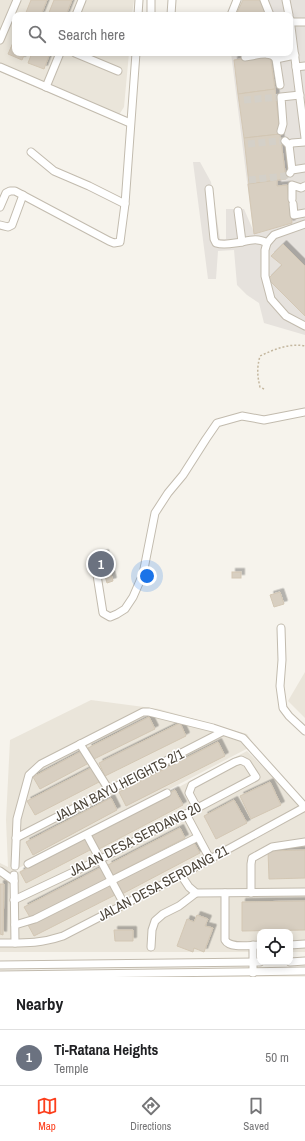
<!DOCTYPE html>
<style>
body{margin:0;font-family:"Archivo Narrow",sans-serif;background:#f2f2f2;color:#202124}
.controls{position:absolute;right:12px;bottom:12px;display:grid;overflow:hidden;border-radius:8px;box-shadow:0 2px 10px #0003}
.controls button{width:36px;height:36px;display:grid;place-items:center;padding:0;border:0;border-bottom:1px solid #e0e0e0;background:#fff;color:#202124;font:20px sans-serif}
.you{position:absolute;left:147px;top:576px;width:14px;height:14px;margin:-10px;border:3px solid #fff;border-radius:50%;background:#1a73e8;box-shadow:0 0 0 6px #1a73e833}
.badge{display:grid;place-items:center;width:26px;height:26px;border-radius:50%;background:#fc3f1d;color:#fff;font-size:13px;font-weight:700}
.pin{position:absolute;translate:-50% -50%;border:2px solid #fff;box-shadow:0 1px 4px #0006}
.list{margin:0;padding:0;list-style:none}
h2{display:flex;justify-content:space-between;align-items:center;height:52px;margin:0;padding:0 16px;font-size:17px}
h2 small{font-size:13px;font-weight:400;color:#757577}
.list li{display:grid;grid-template-columns:26px 1fr auto;gap:12px;align-items:center;box-sizing:border-box;height:56px;padding:0 16px;border-top:1px solid #e0e0e0}
.list b{display:block;font-size:15px;white-space:nowrap}
.list p{margin:0;font-size:13px;white-space:nowrap;color:#757577}
.list em{font-size:13px;font-style:normal;color:#757577}
.icon{flex:none;width:22px;height:22px;fill:none;stroke:currentColor;stroke-width:2;stroke-linecap:round;stroke-linejoin:round}
.map{position:relative;flex:none;width:305px;height:977px;overflow:hidden}
.search{position:absolute;background:#fff;box-shadow:0 2px 10px #0003;left:12px;right:12px;top:12px;height:44px;display:flex;align-items:center;gap:10px;box-sizing:border-box;padding:0 14px;border-radius:8px;color:#757577;font-size:15px}
.sheet{height:108px;background:#fff}
nav{display:flex;justify-content:space-around;align-items:center;box-sizing:border-box;height:56px;border-top:1px solid #e0e0e0;background:#fff;font-size:11px;color:#757577}
nav a{display:grid;justify-items:center;gap:2px}
nav .on{color:#fc3f1d}
.map>svg:first-child{display:block}
</style>
<div class="map">
<svg width="305" height="977" viewBox="0 0 305 977">
<defs>
<filter id="shadow"><feDropShadow dx="3.5" dy="-3.5" stdDeviation="0" flood-color="#0004"/></filter>
</defs>
<rect width="100%" height="100%" fill="#f6f3ec"/>
<!-- residential -->
<g fill="#eae5da">
<path d="M0,0H134L132,15H15V53H129L124,107L115,121L0,72Z"/>
<path d="M305,672V718L288,701Z"/>
<path d="M91,700L159,709L247,734L254,745L13,871L16,873L247,751L305,809V952H290V932H260V952H0V863L8,867L6,820L10,740Z"/>
</g>
<!-- industrial -->
<path fill="#e6e2dd" d="M235,0H305V335L264,323L259,303L247,295L237,285L234,250L218,251L216,279H208L193,162H200L211,182L220,239H226V209H244L253,230L231,53H290V15H229Z"/>
<!-- building -->
<g fill="#d8cfc1" stroke="#d3c7b4" filter="url(#shadow)">
<path d="M31,0H47L41,15H25Z"/>
<path d="M54,0H72L66,15H48Z"/>
<path d="M243,0H262L266,15H236Z"/>
<path d="M15,38V53H25L22,60L8,54Z"/>
<path d="M32,53H50L44,69L28,63Z"/>
<path d="M270,55L275,89L238,94L234,60Z"/>
<path d="M275,89L280,134L244,138L238,94Z"/>
<path d="M280,134L286,179L249,184L244,138Z"/>
<path d="M277,180V186L287,185L292,223L254,234L248,184Z"/>
<path d="M283,244L305,266V316L268,279L282,265L271,256Z"/>
<path d="M105,553L109,571L97,575L92,557Z"/>
<rect x="232" y="572" width="9" height="6"/>
<path d="M111,574L113,581L107,583L105,576Z"/>
<path d="M280,592L284,604L274,607L270,595Z"/>
<path d="M149,717L155,729L94,759L88,748Z"/>
<path d="M180,723L186,736L105,776L99,763Z"/>
<path d="M218,742L225,756L126,806L119,792Z"/>
<path d="M82,751L89,763L40,789L33,777Z"/>
<path d="M93,767L101,781L35,815L27,801Z"/>
<path d="M270,782L281,805L251,819L240,796Z"/>
<path d="M175,790L183,805L99,849L91,834Z"/>
<path d="M111,798L117,810L33,855L26,842Z"/>
<path d="M234,800L247,823L216,839L204,816Z"/>
<path d="M180,828L185,838L113,875L108,865Z"/>
<path d="M86,837L92,849L26,883L20,872Z"/>
<path d="M193,841L200,853L122,894L116,881Z"/>
<path d="M305,850V878L269,879L268,851Z"/>
<path d="M102,867L108,879L31,919L24,907Z"/>
<path d="M111,883L117,894L34,936L28,925Z"/>
<path d="M0,884H4L3,935L0,934Z"/>
<path d="M305,901V930L242,931V902Z"/>
<path d="M197,915L208,919L205,926L213,928L204,952L194,948L193,952L177,946L187,919L194,922Z"/>
<path d="M114,930H133V941H115Z"/>
</g>
<g fill="none" stroke-linecap="round" stroke-linejoin="round">
<!-- minor-tunnel -->
<g stroke="#d4d0c8" stroke-width="7" stroke-dasharray="7 3.5" stroke-linecap="butt">
<path d="M244,100L281,97"/>
<path d="M248,144L278,141H285"/>
<path d="M249,180L285,176L290,173"/>
</g>
<defs>
<g id="minor">
<path d="M264,0L270,15"/>
<path d="M286,0L289,15"/>
<path d="M76,15L82,0"/>
<path d="M138,15L139,0"/>
<path d="M151,15V0"/>
<path d="M171,15L172,0"/>
<path d="M231,15L237,0"/>
<path d="M290,19L305,138"/>
<path d="M290,22H305"/>
<path d="M0,40L17,0"/>
<path d="M75,53L118,71"/>
<path d="M245,57C255,56 271,50 276,59L280,85"/>
<path d="M276,59L295,55"/>
<path d="M0,67L130,123"/>
<path d="M296,67L305,66"/>
<path d="M46,87L60,53"/>
<path d="M281,131L283,124L281,97L300,95"/>
<path d="M285,141L289,145L292,170"/>
<path d="M289,145L292,143L305,142"/>
<path d="M31,152L54,171L89,186L125,204"/>
<path d="M290,173L292,170L305,168"/>
<path d="M209,189L214,239L216,243C225,246 233,243 242,242"/>
<path d="M292,199V185L301,188L305,186"/>
<path d="M293,204L294,215L305,213"/>
<path d="M0,207L6,193L10,191H15L109,241L114,243L120,242L125,204L136,53"/>
<path d="M238,211L242,242C251,240 258,238 267,243"/>
<path d="M305,224L274,235L267,243L265,250V276L271,299L286,316L305,326"/>
<path d="M0,225L8,227L12,225L23,195"/>
<path d="M97,575L103,613L110,617L117,614L125,609L133,597L143,574L155,513L168,493L183,475L206,439L217,423L242,416L264,420L305,412"/>
<path d="M281,628L282,660L280,686L283,708L289,716L305,731"/>
<path d="M80,744L109,790"/>
<path d="M186,814L210,859"/>
<path d="M87,835L124,904"/>
<path d="M16,838L222,732"/>
<path d="M28,864L167,793"/>
<path d="M15,866L17,819L29,775L41,764L143,712H149L213,728L243,738L305,807"/>
<path d="M0,871L14,881"/>
<path d="M14,875L15,943"/>
<path d="M181,875L189,887L196,893L305,892"/>
<path d="M225,893V940C230,949 250,945 260,945"/>
<path d="M251,893V864L252,858L272,847L305,842"/>
<path d="M14,900L101,859L256,777L247,763L241,760L235,762L192,785L189,793L197,808"/>
<path d="M15,925L35,919L198,837"/>
<path d="M0,943C24,943 39,944 63,936L181,875L305,807"/>
<path d="M253,945V973"/>
<path d="M290,945L305,944"/>
<path d="M151,947L152,930L155,921L163,914L179,906L196,893"/>
<path d="M290,962L305,961"/>
<path d="M0,965L260,962"/>
<path d="M0,975L305,971"/>
</g>
</defs>
<!-- minor casing -->
<use href="#minor" stroke="#c2bbae" stroke-width="9"/>
<!-- path -->
<g stroke="#c4b79f" stroke-width="1.5" stroke-dasharray="2 2" stroke-linecap="butt">
<path d="M264,389L260,387C257,375 257,367 260,356C275,349 289,343 305,346"/>
<path d="M102,573L109,571L111,574"/>
</g>
<!-- minor -->
<use href="#minor" stroke="#fff" stroke-width="7"/>
</g>
<g text-anchor="middle" dominant-baseline="central" stroke-width="3" stroke-linejoin="round" paint-order="stroke">
<!-- street labels -->
<g font-size="14" fill="#4b4439" stroke="#fff">
<text transform="translate(119 785) rotate(-27)">JALAN BAYU HEIGHTS 2/1</text>
<text transform="translate(135 839) rotate(-27)">JALAN DESA SERDANG 20</text>
<text transform="translate(163 883) rotate(-28)">JALAN DESA SERDANG 21</text>
</g>
</g>
</svg>
<div class="controls">
<button><svg class="icon" aria-label="locate" viewBox="0 0 24 24"><circle cx="12" cy="12" r="6"/><path d="M12 2v4M12 18v4M2 12h4M18 12h4"/></svg></button>
</div>
<div class="you"></div>
<div class="pin badge" style="left:101px;top:564px;background:#6b7280">1</div>
<div class="search"><svg class="icon" aria-label="search" viewBox="0 0 24 24"><circle cx="10" cy="10" r="6"/><path d="M15 15l6 6"/></svg>Search here</div>
</div>
<section class="sheet">
<h2>Nearby<small></small></h2>
<ul class="list">
<li><span class="badge" style="background:#6b7280">1</span><div><b>Ti-Ratana Heights</b><p>Temple</p></div><em>50 m</em></li>
</ul>
</section>
<nav>
<a class="on"><svg class="icon" aria-label="map" viewBox="0 0 24 24"><path d="M3 6l6-2 6 2 6-2v14l-6 2-6-2-6 2zM9 4v14M15 6v14"/></svg>Map</a>
<a><svg class="icon" aria-label="directions" viewBox="0 0 24 24"><path d="M12 3l9 9-9 9-9-9zM9 14v-3h6M13 9l2 2-2 2"/></svg>Directions</a>
<a><svg class="icon" aria-label="saved" viewBox="0 0 24 24"><path d="M7 4h10v16l-5-4-5 4z"/></svg>Saved</a>
</nav>
